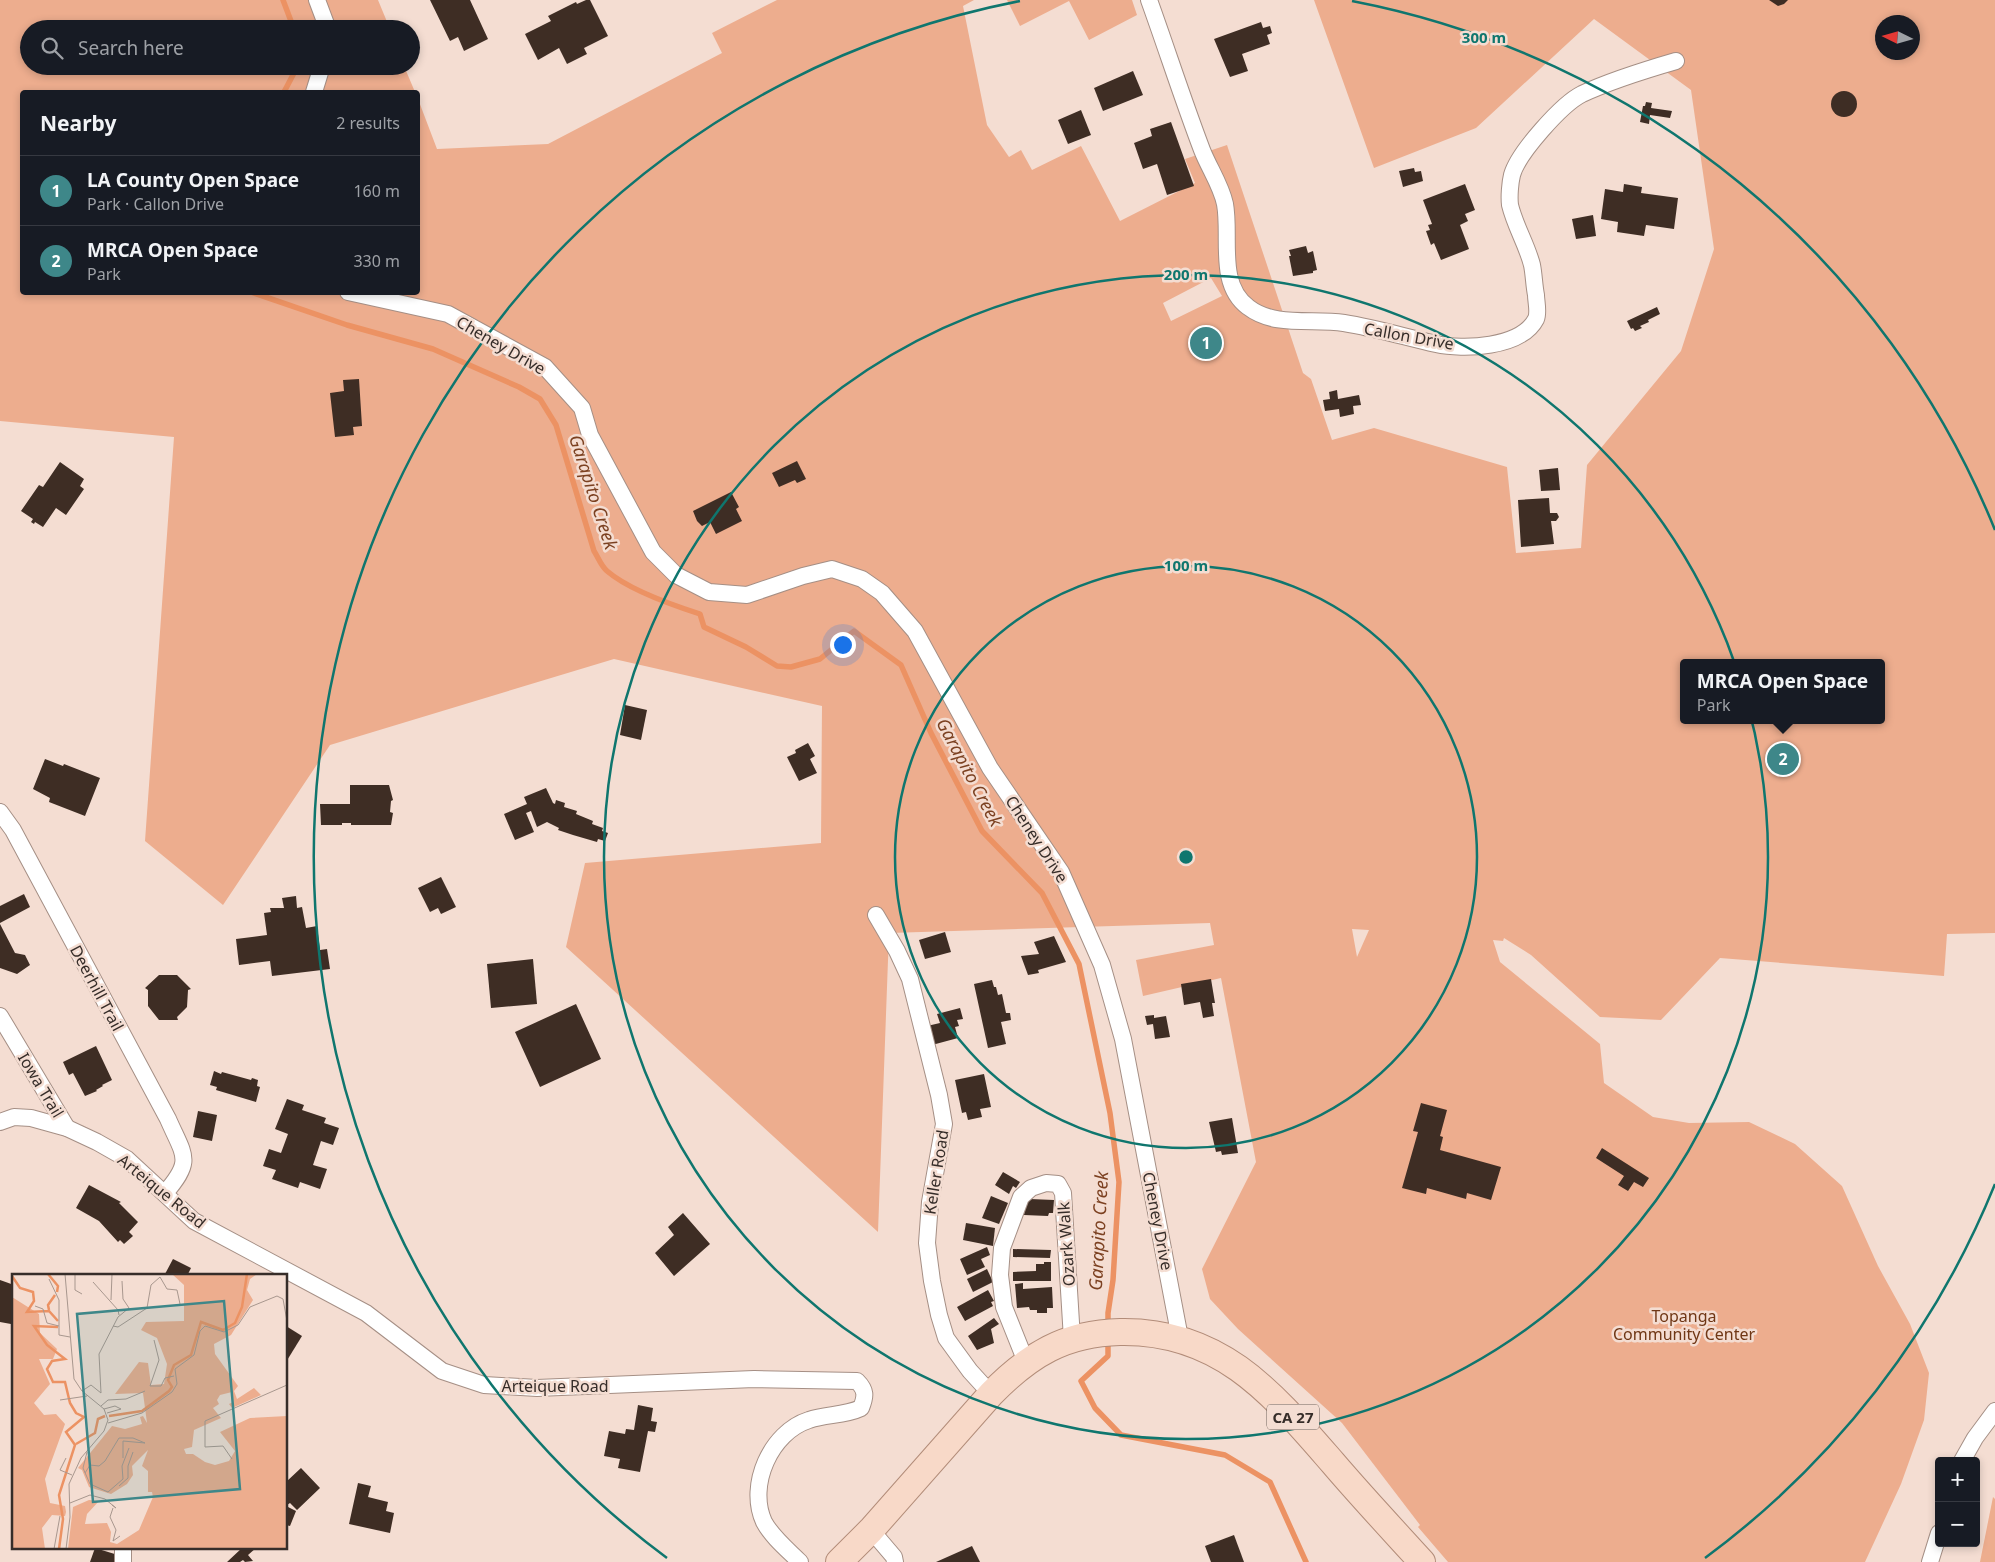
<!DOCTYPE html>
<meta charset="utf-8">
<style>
body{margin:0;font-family:"Noto Sans",sans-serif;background:#20242c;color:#f1f3f6}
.controls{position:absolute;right:15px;bottom:15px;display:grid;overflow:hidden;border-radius:5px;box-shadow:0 2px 8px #0003}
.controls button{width:45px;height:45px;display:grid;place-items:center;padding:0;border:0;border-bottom:1px solid #363941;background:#171b24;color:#f1f3f6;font:25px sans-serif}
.compass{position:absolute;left:1875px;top:15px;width:45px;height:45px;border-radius:50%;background:#171b24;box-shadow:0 2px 8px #0003;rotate:275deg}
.you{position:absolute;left:842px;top:644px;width:18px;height:18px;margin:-12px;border:4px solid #fff;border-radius:50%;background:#1a73e8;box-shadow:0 0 0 8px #1a73e833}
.badge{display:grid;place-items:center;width:32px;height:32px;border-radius:50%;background:#3e8789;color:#fff;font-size:16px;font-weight:700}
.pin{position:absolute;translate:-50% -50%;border:2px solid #fff;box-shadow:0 1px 5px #0006}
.popup{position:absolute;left:1680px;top:659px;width:205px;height:65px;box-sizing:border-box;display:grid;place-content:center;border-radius:5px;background:#171b24;filter:drop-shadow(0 1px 4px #0005);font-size:16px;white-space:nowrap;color:#9ea1a6}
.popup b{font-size:19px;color:#f1f3f6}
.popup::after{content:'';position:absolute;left:50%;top:100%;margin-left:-10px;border:10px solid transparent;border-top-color:#171b24}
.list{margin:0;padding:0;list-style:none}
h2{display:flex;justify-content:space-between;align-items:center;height:65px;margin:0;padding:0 20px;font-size:21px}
h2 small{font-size:16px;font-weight:400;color:#9ea1a6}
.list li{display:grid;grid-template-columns:32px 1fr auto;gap:15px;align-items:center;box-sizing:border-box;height:70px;padding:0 20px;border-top:1px solid #363941}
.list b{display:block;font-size:19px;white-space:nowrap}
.list p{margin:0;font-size:16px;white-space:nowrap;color:#9ea1a6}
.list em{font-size:16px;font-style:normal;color:#9ea1a6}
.icon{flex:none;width:28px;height:28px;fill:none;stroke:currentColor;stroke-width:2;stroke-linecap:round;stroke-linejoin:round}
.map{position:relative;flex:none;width:1995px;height:1562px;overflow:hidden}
.search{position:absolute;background:#171b24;box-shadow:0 2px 8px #0003;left:20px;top:20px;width:400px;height:55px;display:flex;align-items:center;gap:12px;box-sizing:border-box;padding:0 18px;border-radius:28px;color:#9ea1a6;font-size:19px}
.panel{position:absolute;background:#171b24;box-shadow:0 2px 8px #0003;left:20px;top:90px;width:400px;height:205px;border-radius:5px}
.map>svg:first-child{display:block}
</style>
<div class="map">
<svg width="1995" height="1562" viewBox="0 0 1995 1562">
<rect width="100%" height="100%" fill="#f4ddd2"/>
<!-- green -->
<g fill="#edad8e" fill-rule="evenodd">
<path d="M0,0H378L390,29H29V66H404L415,92H22V292H418V99L437,149L548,144L722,53L712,33L777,0H974L963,6L987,125L1009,157L1021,150L1032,170L1081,146L1120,221L1195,183L1185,159L1227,145L1303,373L1311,379L1332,440L1374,428L1507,467L1516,553L1581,548L1587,465L1681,351L1714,249L1691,90L1594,19L1476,128L1374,168L1314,0H1995V933L1947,934L1944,976L1720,958L1661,1020L1600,1017L1531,955L1504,938L1503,941L1493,940L1500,962L1600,1044L1604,1083L1653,1117L1689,1123L1749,1122L1795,1144L1842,1186L1878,1266L1910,1324L1929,1373L1924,1420L1901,1484L1865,1562H1448L1418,1527L1420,1525L1342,1423L1238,1329L1210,1299L1202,1269L1256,1162L1221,978L1143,996L1136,960L1214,945L1210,923L889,933L878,1232L566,947L585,863L821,843L822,706L614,659L330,745L223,905L145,841L174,437L0,421ZM1882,22H1912V52H1882ZM1211,278L1222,296L1171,321L1163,303ZM1684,663H1882V720H1684ZM1352,929L1369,930L1357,957Z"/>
<path d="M1007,0H1132L1137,15L1089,40L1069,1L1020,26Z"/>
<path d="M1993,1497L1995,1499V1562H1980Z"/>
</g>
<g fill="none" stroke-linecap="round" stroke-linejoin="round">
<!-- stream -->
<g stroke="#ec9263" stroke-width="5.5">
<path d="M283,0L294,29"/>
<path d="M284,92L294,73L295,66"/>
<path d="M251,292L347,325L433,349L519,387L540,399L556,425L594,551C598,557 601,566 607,571C629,590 672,605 700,614L704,627L746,647L777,666L791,667L820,659L854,631L901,665L931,733L982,831L1042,893L1079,964L1110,1113L1119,1182L1113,1280L1108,1313V1326"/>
<path d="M1108,1340V1356L1081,1381L1095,1408L1121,1435L1225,1455L1270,1482L1306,1562"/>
</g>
</g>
<!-- building -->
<g fill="#3e2d24">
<path d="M430,0H470L488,39L464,51L458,37L450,41Z"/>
<path d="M586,0H590L608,36L584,48L587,54L567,64L559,48L538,60L525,34L551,21L548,16L576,2L577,4Z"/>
<path d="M1769,0H1788L1784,4L1778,6Z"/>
<path d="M1261,22L1263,28L1270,26L1272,33L1267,35L1270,44L1242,54L1248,71L1230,77L1214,39Z"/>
<path d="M1133,71L1143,95L1103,111L1094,88Z"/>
<circle cx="1844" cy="104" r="13"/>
<path d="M1646,102L1652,103L1651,108L1672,111L1670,118L1650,115L1649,124L1640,122L1643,106H1645Z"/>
<path d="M1081,110L1091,135L1068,144L1058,120Z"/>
<path d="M1171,122L1194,186L1167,195L1157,164L1143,169L1134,143L1152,136L1150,129Z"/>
<path d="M1414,168L1415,172L1421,171L1423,181L1403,187L1399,171Z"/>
<path d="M1465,184L1475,210L1465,214L1468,221L1460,225L1469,249L1441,260L1434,243L1431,245L1426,231L1430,230L1428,225L1432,224L1423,200Z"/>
<path d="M1624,184L1642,187L1641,193L1678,198L1674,229L1646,225L1644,236L1617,232L1618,222L1601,219L1605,189L1623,192Z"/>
<path d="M1593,215L1596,236L1576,239L1572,219Z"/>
<path d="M1306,246L1308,253L1313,251L1317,270L1313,271V273L1293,276L1289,256H1291L1289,250Z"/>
<path d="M1657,307L1660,314L1648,320L1649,322L1640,326L1642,328L1635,331L1633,328L1631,329L1627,321Z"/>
<path d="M359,379L362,426L353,427L354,435L335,437L330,393L344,391L343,380Z"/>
<path d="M1337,390L1338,399L1359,395L1361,405L1353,406L1354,414L1340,417L1339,409L1325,411L1323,400L1330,399L1329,392Z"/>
<path d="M797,461L806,479L797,483L795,480L779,487L772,473Z"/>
<path d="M60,462L84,479L80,486L84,489L66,515L56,508L43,527L35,522L34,524L31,522L33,519L21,511L39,485L43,487Z"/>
<path d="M1558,468L1560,490L1541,491L1539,470Z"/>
<path d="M731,492L739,507L736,509L742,521L716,534L710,522L702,526L697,521L693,511Z"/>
<path d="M1549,498L1550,513H1557L1559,517L1556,521H1551L1554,544L1521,547L1518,500Z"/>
<path d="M625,705L647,710L641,740L620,735Z"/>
<path d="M808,743L815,756L810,759L817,773L799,781L787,757L796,753L795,750Z"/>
<path d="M45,759L63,766L64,764L100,778L85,816L49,802L50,798L33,789Z"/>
<path d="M350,785H389L393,800L391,801L390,812L393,813L391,825H351V823H342V825H321L320,804H350Z"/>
<path d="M546,788L553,803L555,804L556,800L565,803L564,807L577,811L576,814L593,821L592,824L603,828L602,831L608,833L605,841L598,839L597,842L573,835L558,830L559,828L547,822L537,827L531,811L526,813L534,832L515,840L504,814L527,804L524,797Z"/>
<path d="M441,877L456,907L441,914L438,908L430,912L418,888Z"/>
<path d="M24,894L30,907L0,923V906Z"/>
<path d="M296,896L297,908L302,907L306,928L317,926L320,950L327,949L330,969L272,976L270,961L239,965L236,939L267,935L264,913L271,912L270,908H284L282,898Z"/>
<path d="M0,924L15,953L25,955L30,965L17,974L0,968Z"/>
<path d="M945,932L951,952L925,959L919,940Z"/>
<path d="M1054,936L1066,962L1038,970L1039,973L1028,975L1021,956L1039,954L1034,942Z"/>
<path d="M533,959L537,1004L491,1008L487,964Z"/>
<path d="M159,975H177L191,989L188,990L187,1007L177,1017L178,1020H159L148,1006V990L145,988Z"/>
<path d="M1211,979L1215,1003H1212L1214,1016L1203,1018L1200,1002L1184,1005L1181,984Z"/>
<path d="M992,980L994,987H996L998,995L1002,994L1006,1013H1010L1011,1020L1001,1022L1006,1044L988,1048L974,984Z"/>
<path d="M576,1004L601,1059L540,1087L515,1032Z"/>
<path d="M960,1008L963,1019L957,1020L959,1026L955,1027L958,1038L932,1045L927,1026L940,1023L937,1014Z"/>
<path d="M1154,1015V1018L1166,1016L1170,1037L1155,1039L1153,1024L1147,1025L1145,1016Z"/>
<path d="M96,1046L112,1080L102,1085L103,1086L96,1090L97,1091L85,1096L73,1073L69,1075L63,1062Z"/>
<path d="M214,1071L221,1074L222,1072L251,1080L252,1078L258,1080L257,1086L260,1087L256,1102L216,1090L217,1087L210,1085Z"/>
<path d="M984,1074L991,1107L980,1109L982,1117L968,1120L966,1112L962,1113L955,1080Z"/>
<path d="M287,1099L304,1105L302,1110L326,1118L324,1123L339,1128L333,1145L321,1141L313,1165L327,1169L320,1189L300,1182L298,1188L272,1179L276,1170L263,1166L269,1149L281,1153L288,1134L275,1129Z"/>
<path d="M1421,1103L1447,1110L1440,1136L1443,1137L1440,1150L1501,1167L1491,1200L1467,1193L1466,1199L1427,1188L1426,1194L1402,1188L1418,1132L1413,1131Z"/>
<path d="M198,1111L217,1115L212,1141L193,1137Z"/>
<path d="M1232,1118L1238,1153L1222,1155L1221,1151L1216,1152L1209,1122Z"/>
<path d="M1602,1148L1649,1178L1643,1187L1634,1182L1628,1191L1618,1185L1624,1176L1596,1158Z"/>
<path d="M1003,1172L1020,1182L1016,1188L1013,1186L1009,1194L995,1185Z"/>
<path d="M89,1185L121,1202L119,1203L138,1222L129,1232L133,1236L124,1244L120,1240L118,1242L99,1221L76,1208Z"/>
<path d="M991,1196L1008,1203L999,1224L982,1218Z"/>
<path d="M1030,1199L1054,1200L1053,1213H1049L1048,1216L1024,1215L1025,1207H1027V1201H1030Z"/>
<path d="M683,1213L710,1244L674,1276L655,1253L674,1235L668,1227Z"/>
<path d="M966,1223L995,1228L993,1246L963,1240Z"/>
<path d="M987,1247L990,1255L981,1259L985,1267L967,1275L960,1259Z"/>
<path d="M1013,1249L1051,1250L1050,1258L1013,1257Z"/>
<path d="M173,1259L191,1268L187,1276L165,1274Z"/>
<path d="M1044,1262H1051V1281H1013V1272L1036,1271V1264H1044Z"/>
<path d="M987,1269L993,1282L973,1292L967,1279Z"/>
<path d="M0,1280L14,1285V1317L11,1324L0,1322Z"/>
<path d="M1023,1283V1289L1052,1287L1053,1308H1047V1313H1037V1310H1030L1029,1307L1017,1308L1015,1284Z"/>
<path d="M988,1290L994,1301L991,1302L993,1306L965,1321L957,1307Z"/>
<path d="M994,1318L999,1324L991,1329L994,1343L977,1350L968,1336Z"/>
<path d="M286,1326L302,1336L286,1362Z"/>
<path d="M638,1405L653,1408L651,1421L657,1422L655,1432L648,1431L640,1472L618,1468L620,1459L604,1456L609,1431L625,1434L626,1429L634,1430Z"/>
<path d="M301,1468L320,1488L297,1510L290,1503L287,1505L286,1504V1482Z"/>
<path d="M358,1483L371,1486L368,1497L388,1502L386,1511L394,1513L390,1533L349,1524Z"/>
<path d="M286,1506L296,1511L290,1526L286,1525Z"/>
<path d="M1234,1535L1244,1562H1211L1205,1546Z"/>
<path d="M972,1546L980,1562H936Z"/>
<path d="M95,1548L118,1555L116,1562H90Z"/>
<path d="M242,1548H256L248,1555L253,1561L245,1562L243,1560L240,1562H227Z"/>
</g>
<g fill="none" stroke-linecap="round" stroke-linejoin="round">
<defs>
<g id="street">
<path d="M317,0L326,24L325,29"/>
<path d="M1149,0C1167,50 1183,100 1202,150C1209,168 1221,185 1225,204C1231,237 1217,284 1248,307C1275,328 1313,318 1344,323C1375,328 1405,337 1436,344C1463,350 1521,348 1536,319C1539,312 1536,302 1536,295C1534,285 1534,275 1532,265C1527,245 1515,226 1510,205C1509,197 1510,183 1512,175C1518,153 1562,104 1582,94C1612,80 1645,70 1676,61"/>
<path d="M314,92L322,66"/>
<path d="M348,292L448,314L545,367L582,408L590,435L653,552L676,575L709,592L747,595L803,576L832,569L862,579L882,593L915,631L990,768L1061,872L1102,965L1123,1039L1180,1338"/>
<path d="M0,812L13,830L168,1119C184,1156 194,1160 165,1193"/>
<path d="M876,915L897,951L910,979L939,1095L944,1124L930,1202L927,1243L932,1281L939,1315L946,1338L970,1371L991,1394"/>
<path d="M0,1016L67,1128"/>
<path d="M0,1122L14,1117L31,1118L67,1128L97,1142L127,1159L194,1221L366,1313L442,1371L484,1385L537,1388L754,1379L857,1381C866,1390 866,1396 861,1408C844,1416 826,1414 809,1420C771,1432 747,1485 764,1522C772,1537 788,1550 800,1562"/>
<path d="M1026,1362L1004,1307L1000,1275L1002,1248L1021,1197L1031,1188L1046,1183L1058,1184L1063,1193L1072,1339"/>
<path d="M1962,1461L1975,1438L1995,1411"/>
<path d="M871,1530L894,1557L895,1562"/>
<path d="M123,1548V1562"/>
<path d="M1930,1562L1939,1533"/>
</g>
<path id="primary" d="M839,1562L871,1530L991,1394C1029,1355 1065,1333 1120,1332C1221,1330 1273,1394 1333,1463C1362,1497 1392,1529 1422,1562"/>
</defs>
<!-- street casing -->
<use href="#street" stroke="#a58f85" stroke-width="18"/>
<!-- primary casing -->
<use href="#primary" stroke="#b28c79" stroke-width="28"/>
<!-- street -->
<use href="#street" stroke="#fff" stroke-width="16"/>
<!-- primary -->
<use href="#primary" stroke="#f8d9c8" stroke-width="26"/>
</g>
<!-- distance rings -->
<g fill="none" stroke="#0f766e" stroke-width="2.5">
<circle cx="1186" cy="857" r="291"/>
<circle cx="1186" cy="857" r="582"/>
<path d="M1995 1184A872 872 0 0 1 1705 1558M667 1558A872 872 0 0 1 1020 1M1352 1A872 872 0 0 1 1995 530"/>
</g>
<g text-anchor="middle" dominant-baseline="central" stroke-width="5" stroke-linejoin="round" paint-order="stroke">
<!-- shield labels -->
<rect fill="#f4ddd2" stroke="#6f625c" stroke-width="1" x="1267" y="1404.5" width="52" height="25" rx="4"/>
<g font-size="15" font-weight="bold" fill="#362d29">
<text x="1293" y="1417">CA 27</text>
</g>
<!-- street labels -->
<g font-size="16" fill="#362d29" stroke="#f4ddd2">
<text transform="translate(1409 336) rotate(10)">Callon Drive</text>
<text transform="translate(501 345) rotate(30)">Cheney Drive</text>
<text transform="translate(1037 839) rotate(57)">Cheney Drive</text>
<text transform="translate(97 988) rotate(62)">Deerhill Trail</text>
<text transform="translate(41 1085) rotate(59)">Iowa Trail</text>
<text transform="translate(936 1172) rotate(-81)">Keller Road</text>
<text transform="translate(162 1191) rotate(39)">Arteique Road</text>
<text transform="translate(1158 1221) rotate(79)">Cheney Drive</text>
<text transform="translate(1066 1244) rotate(-94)">Ozark Walk</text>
<text x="555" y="1386">Arteique Road</text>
</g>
<!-- park labels -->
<g font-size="16" fill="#703715" stroke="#f4ddd2">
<text x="1684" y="1316">Topanga<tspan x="1684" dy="18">Community Center</tspan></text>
</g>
<!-- water labels -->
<g font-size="18" font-style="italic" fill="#7c4121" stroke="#f4ddd2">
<text transform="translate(594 492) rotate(72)">Garapito Creek</text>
<text transform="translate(970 772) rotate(62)">Garapito Creek</text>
<text transform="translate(1098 1231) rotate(-87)">Garapito Creek</text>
</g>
</g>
<!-- overview -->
<g transform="translate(12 1274)">
<rect width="275" height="275" fill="#f4ddd2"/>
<path d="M160,0H245L238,5L235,16L241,26L219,61L202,70L203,80L226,112L222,117L225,125L242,114L249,121L220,134L217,130L221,128L220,118L208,121L205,126L207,130L201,134L209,144L182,156L180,173L172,175L174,180H181L193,188L203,191L217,187L223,177L208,158L238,144L275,142V275H56L61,233L77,226L87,227L75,240L73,250L95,249L99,258L98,268L105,270L127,256L141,223L140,218H136V197L130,192L136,176L120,192L121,201L115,210L99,220L77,213L70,196L66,194L100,152L113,155L130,150L128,143L131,142L135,149L131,119L103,120L127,88L136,89L139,111L152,110L155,90L145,64L129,56L134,48L172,47V11ZM0,23L27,40L28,59L45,75L41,85H27L38,110L22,129L32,141L44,140L53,150L33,205L38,229L53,232L54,238L53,242L40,241L30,254L33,275H0Z" fill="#edad8e"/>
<path fill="none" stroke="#ec9263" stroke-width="2.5" d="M36,0L46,12L45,18M0,2L8,14L21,18L22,27L15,38L37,37L46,47M37,36L36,31L43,21M46,53L22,52L35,71L53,85L40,87L35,95L41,108H53L58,129L64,139L72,143L54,158L63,171L47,221L51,245L47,275M97,142L130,137L157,117L160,113L156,106L162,91L179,81L189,48L211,56L223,49L230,33L235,0M64,170L83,159L86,145L93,142"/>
<path fill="none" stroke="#a8978e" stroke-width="1" d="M53,0L62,105L70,117L92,135L96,146L92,157L69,184L57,210L58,243L54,275M63,0V16L70,20M37,5L47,26V61L58,63M81,8L106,36L107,41M99,26L100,0M23,32L31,35L35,49L47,52M101,52L106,53L135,34L139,11L148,3L155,15L165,16L168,30M142,66L147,86L138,112H149L153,104L162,102M70,117L79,111L89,119L87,80L106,43L117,34L111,25L110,7M48,126L75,122M89,132L96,126L114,125L133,117M92,135L103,132L109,135L95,139M96,149L130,139L160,118L165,110L163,95L182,81L188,57L193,52L212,58L226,51L238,33L265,22L271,25L275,47M75,178L71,194L78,210L96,218L111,205L110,192L117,174M54,184L48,196L60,201M220,185L211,172L193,173V147L275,111M73,199L78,191L87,192L93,187L107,164H121L133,169L111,167V184M107,212L116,204V192L121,178M58,229L78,221L93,225L104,234L100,231M101,234L98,243L104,256L101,267L108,262M42,275L48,242"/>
<path fill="#3e8789" fill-opacity="0.15" stroke="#3e8789" stroke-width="2.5" d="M212,27L228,215L81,228L65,40Z"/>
<rect width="275" height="275" fill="none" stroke="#362d29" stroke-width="2.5"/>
</g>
<circle cx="1186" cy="857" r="8" fill="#0f766e" stroke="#f4ddd2" stroke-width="2.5"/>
<g font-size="15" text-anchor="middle" font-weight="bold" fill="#0f766e" stroke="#f4ddd2" stroke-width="5" stroke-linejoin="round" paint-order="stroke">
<text x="1484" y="43">300 m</text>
<text x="1186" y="280">200 m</text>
<text x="1186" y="571">100 m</text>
</g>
</svg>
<div class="controls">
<button>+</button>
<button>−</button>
</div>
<svg class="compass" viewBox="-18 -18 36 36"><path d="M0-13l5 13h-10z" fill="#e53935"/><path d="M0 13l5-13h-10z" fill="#9ea1a6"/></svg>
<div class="you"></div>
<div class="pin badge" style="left:1206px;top:343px">1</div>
<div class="pin badge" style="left:1783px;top:759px">2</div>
<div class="popup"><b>MRCA Open Space</b>Park</div>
<div class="search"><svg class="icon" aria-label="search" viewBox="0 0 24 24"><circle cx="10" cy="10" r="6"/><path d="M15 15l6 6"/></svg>Search here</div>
<section class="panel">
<h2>Nearby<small>2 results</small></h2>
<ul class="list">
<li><span class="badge">1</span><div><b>LA County Open Space</b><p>Park · Callon Drive</p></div><em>160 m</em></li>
<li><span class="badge">2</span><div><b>MRCA Open Space</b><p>Park</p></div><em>330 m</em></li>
</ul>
</section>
</div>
